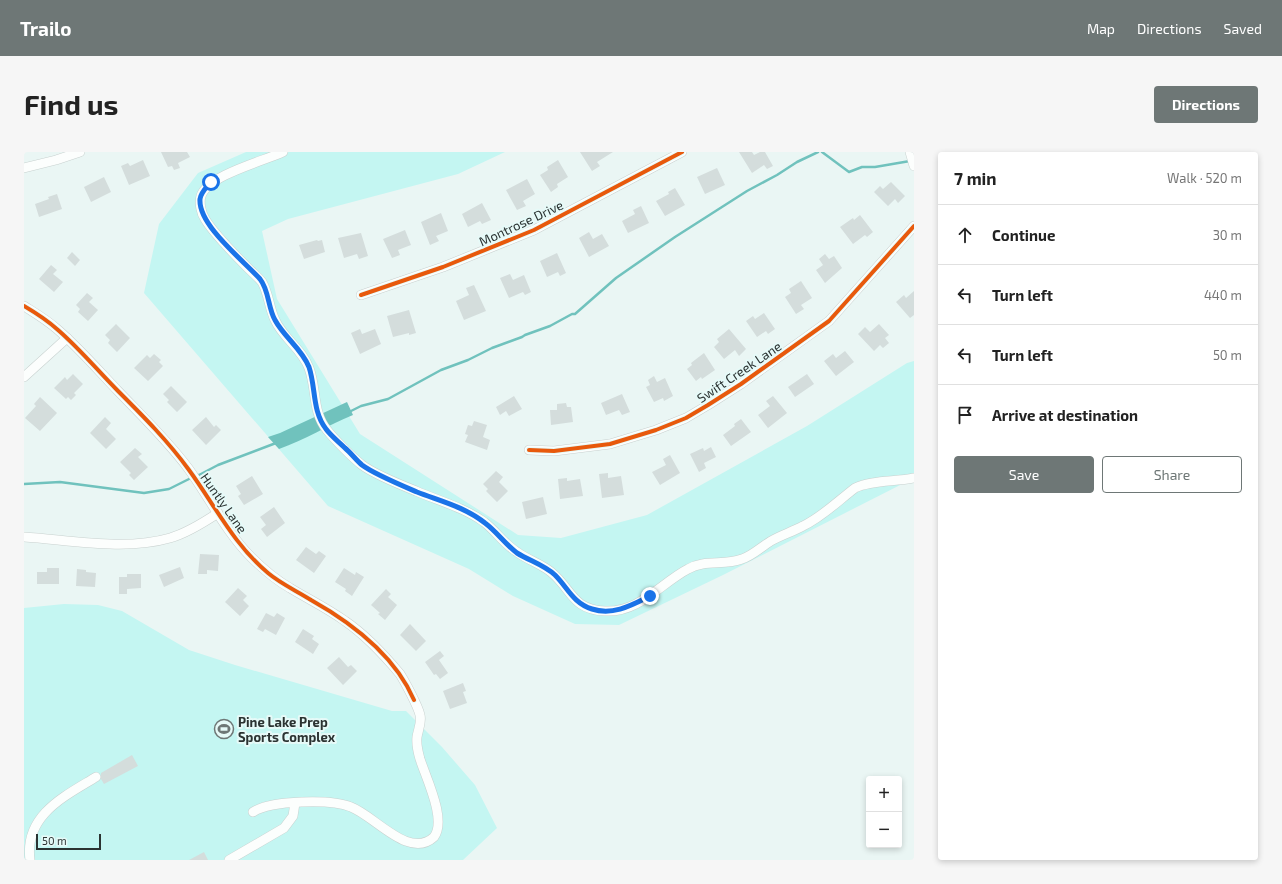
<!DOCTYPE html>
<meta charset="utf-8">
<style>
body{margin:0;font-family:"Exo 2",sans-serif;background:#f6f6f6;color:#222}
.controls{position:absolute;right:12px;bottom:12px;display:grid;overflow:hidden;border-radius:4px;box-shadow:0 2px 6px #0003}
.controls button{width:36px;height:36px;display:grid;place-items:center;padding:0;border:0;border-bottom:1px solid #e0e0e0;background:#fff;color:#222;font:20px sans-serif}
.scale{position:absolute;left:12px;bottom:10px;width:65px;box-sizing:border-box;padding-left:4px;border:2px solid #2b3332;border-top:0;font-size:11px;line-height:14px;white-space:nowrap;color:#2b3332;-webkit-text-stroke:3px #e6faf8;paint-order:stroke}
.stop{position:absolute;width:12px;height:12px;margin:-9px;border:3px solid #1a73e8;border-radius:50%;background:#fff}
.stop.end{background:#1a73e8;border-color:#fff;box-shadow:0 1px 4px #0008}
.list{margin:0;padding:0;list-style:none}
h2{display:flex;justify-content:space-between;align-items:center;height:52px;margin:0;padding:0 16px;font-size:17px}
h2 small{font-size:13px;font-weight:400;color:#767676}
.list li{display:grid;grid-template-columns:26px 1fr auto;gap:12px;align-items:center;box-sizing:border-box;height:60px;padding:0 16px;border-top:1px solid #e0e0e0}
.list b{display:block;font-size:15px;white-space:nowrap}
.list em{font-size:13px;font-style:normal;color:#767676}
.actions{display:flex;gap:8px;padding:12px 16px}
.actions a{flex:1;padding:9px 0;border:1px solid #6e7776;border-radius:4px;text-align:center;font-size:14px;color:#6e7776}
.actions .main{background:#6e7776;color:#fff}
.icon{flex:none;width:22px;height:22px;fill:none;stroke:currentColor;stroke-width:2;stroke-linecap:round;stroke-linejoin:round}
.map{position:relative;flex:none;width:890px;height:708px;overflow:hidden;border-radius:4px}
header{display:flex;align-items:center;gap:24px;box-sizing:border-box;height:56px;padding:0 20px;background:#6e7776;color:#fff}
header strong{font-size:19px}
nav{display:flex;gap:22px;margin-inline-start:auto;font-size:14px}
.intro{display:flex;align-items:center;justify-content:space-between;box-sizing:border-box;height:96px;padding:0 24px}
h1{margin:0;font-size:28px}
.button{padding:10px 18px;border-radius:4px;background:#6e7776;color:#fff;font-size:14px;font-weight:700}
main{display:flex;gap:24px;padding:0 24px}
aside{flex:1;background:#fff;border-radius:4px;box-shadow:0 2px 6px #0003}
.map>svg:first-child{display:block}
</style>
<header>
<strong>Trailo</strong>
<nav><a>Map</a><a>Directions</a><a>Saved</a></nav>
</header>
<div class="intro"><h1>Find us</h1><a class="button">Directions</a></div>
<main>
<div class="map">
<svg width="890" height="708" viewBox="0 0 890 708">
<rect width="100%" height="100%" fill="#eaf6f4"/>
<!-- green -->
<g fill="#c4f6f2">
<path d="M222,0H481L434,22L264,67L238,79L253,147L336,282L494,383L537,386L623,363L783,274L883,211L890,209V326L699,423L595,473L551,472L489,444L445,417L304,354L120,141L135,72L174,21Z"/>
<path d="M40,452L74,453L98,459L165,498L211,513L368,559H382L418,595L451,633L473,676L439,708H0V456Z"/>
</g>
<!-- water -->
<path fill="#70c2bd" d="M323,250L329,263C304,273 281,288 255,297L244,285L256,281Z"/>
<g fill="none" stroke-linecap="round" stroke-linejoin="round">
<!-- stream -->
<g stroke="#70c2bd" stroke-width="2.5">
<path d="M798,0L825,20L838,15H851L886,9"/>
<path d="M325,260L337,254L364,247L417,218L444,208L468,196L498,185L501,183L526,174L548,162H551L592,126L651,85L723,39L753,23L773,10L794,0"/>
<path d="M172,323H175L194,313L252,291"/>
<path d="M0,332L36,330L120,341L145,337L167,326"/>
</g>
</g>
<!-- building -->
<g fill="#d4dddc">
<path d="M137,0H163L166,5L154,11L156,16L150,18L148,14L144,15Z"/>
<path d="M556,0H589L573,10L576,14L568,19Z"/>
<path d="M715,0H728L730,3L736,0H741L749,14L743,17L740,13L728,21Z"/>
<path d="M119,8L126,24L105,33L97,14L104,11L106,14Z"/>
<path d="M534,8L544,25L533,32L534,35L527,40L516,23L524,18L523,15Z"/>
<path d="M693,16L701,33L681,42L673,25Z"/>
<path d="M80,25L87,40L67,50L60,35Z"/>
<path d="M503,27L511,42L499,49L502,54L493,58L482,38Z"/>
<path d="M867,30L881,44L874,51L871,47L864,54L850,40L856,34L859,37Z"/>
<path d="M651,36L661,53L641,64L632,49L645,42L644,40Z"/>
<path d="M33,42L38,57L15,65L11,52L25,47L24,45Z"/>
<path d="M458,51L467,68L458,72L456,69L444,75L438,62Z"/>
<path d="M617,54L625,71L604,81L598,69L611,62L609,58Z"/>
<path d="M417,61L424,79L412,84L415,89L406,93L397,70Z"/>
<path d="M836,63L849,80L843,85L841,83L829,92L816,75L829,66L830,68Z"/>
<path d="M381,78L387,93L374,98L376,103L368,106L359,87Z"/>
<path d="M565,80L569,87L578,82L585,94L565,105L555,86Z"/>
<path d="M337,81L344,104L335,107L333,102L320,106L314,86Z"/>
<path d="M293,88L294,89L298,88L301,100L280,107L275,93Z"/>
<path d="M48,100L56,108L51,114L43,106Z"/>
<path d="M533,101L542,121L536,124L534,120L523,125L516,109Z"/>
<path d="M801,102L805,107L810,104L818,116L801,131L792,118L799,113L795,107Z"/>
<path d="M27,113L33,118L29,122L39,130L30,140L15,127Z"/>
<path d="M486,122L489,128L500,123L507,140L501,143L499,140L485,146L476,126Z"/>
<path d="M777,129L788,146L777,153L780,157L772,162L761,145L767,141L765,137Z"/>
<path d="M450,133L462,159L440,168L432,149L445,143L442,136Z"/>
<path d="M890,139V163L886,166L872,150L880,143L882,146Z"/>
<path d="M63,141L69,146L65,150L74,158L64,169L54,160L56,157L52,153Z"/>
<path d="M385,158L392,181L385,183V181L369,185L363,164Z"/>
<path d="M740,161L751,177L744,182L742,179L733,185L722,169L729,164L731,167Z"/>
<path d="M92,172L106,186L93,200L84,191L86,188L81,183Z"/>
<path d="M855,172L865,183L861,186L865,191L859,196L856,193L850,199L834,182L841,175L846,180Z"/>
<path d="M336,177L338,182L351,177L357,192L336,202L327,181Z"/>
<path d="M705,177L722,197L715,204L711,198L700,207L690,195L695,190L693,187Z"/>
<path d="M821,199L830,210L812,224L800,209L809,202L812,206Z"/>
<path d="M680,201L691,218L678,227L677,225L672,229L663,217L668,213L667,211Z"/>
<path d="M130,202L137,208L135,210L139,214L124,229L110,216L123,203L126,206Z"/>
<path d="M49,222L59,232L50,241L52,243L47,248L44,245L42,247L30,236L41,225L43,228Z"/>
<path d="M783,222L790,232L771,245L764,235Z"/>
<path d="M630,224L633,230L641,226L649,244L640,249L639,246L630,250L622,235L626,233L624,228Z"/>
<path d="M147,234L163,250L153,260L143,250L145,248L139,242Z"/>
<path d="M598,242L606,260L598,263L595,258L582,263L577,251Z"/>
<path d="M490,244L498,257L485,264L482,259L476,263L472,255Z"/>
<path d="M749,244L763,261L744,276L734,263L746,254L742,249Z"/>
<path d="M16,245L33,261L16,279L1,266L12,254L10,252Z"/>
<path d="M542,251L543,255H547L549,270L527,273L526,258H533V252Z"/>
<path d="M81,265L87,271L82,277L92,287L82,297L66,281Z"/>
<path d="M182,265L190,275L192,273L197,278L182,293L168,278Z"/>
<path d="M717,267L727,280L707,294L699,283L711,274L710,272Z"/>
<path d="M450,269L463,273L459,285L466,288L463,298L441,290L444,283L441,282L444,273L448,274Z"/>
<path d="M687,295L692,305L680,311L682,316L675,320L666,302L679,296L680,299Z"/>
<path d="M111,296L118,302L114,305L124,315L110,328L105,323L107,321L96,310Z"/>
<path d="M646,303L656,321L636,333L628,320L642,313L639,307Z"/>
<path d="M472,319L479,325L475,330L484,339L473,350L462,339L464,337L459,332Z"/>
<path d="M584,321V326L597,324L600,343L578,346L575,322Z"/>
<path d="M228,324L239,342L220,353L214,344L217,342L212,334Z"/>
<path d="M543,326V329L556,327L559,344L536,347L534,327Z"/>
<path d="M519,345L523,362L502,367L498,350Z"/>
<path d="M250,355L261,371L243,385L237,377L242,373L236,365Z"/>
<path d="M282,395L292,402L295,399L302,404L290,421L272,408Z"/>
<path d="M176,402L195,403L194,419L183,418V422H174Z"/>
<path d="M156,415L160,426L140,435L135,423Z"/>
<path d="M23,416H35V432H13V420H23Z"/>
<path d="M320,416L331,423L332,420L340,425L328,444L321,439L322,437L311,430Z"/>
<path d="M53,417L62,418V420L72,421L71,435L52,434Z"/>
<path d="M103,422H117V436L103,437V442H95V425H103Z"/>
<path d="M214,436L223,444L219,448L225,454L216,464L201,450Z"/>
<path d="M362,437L367,442L364,445L373,453L361,468L354,462L356,461L347,453Z"/>
<path d="M242,461L250,465L253,461L261,466L252,483L241,477L239,480L233,477Z"/>
<path d="M386,472L402,489L392,499L376,483Z"/>
<path d="M279,477L290,484L288,487L295,492L289,502L271,490Z"/>
<path d="M416,499L420,504L415,508L424,521L416,527L412,522L410,523L401,510Z"/>
<path d="M315,505L324,515L327,513L333,519L319,533L303,516Z"/>
<path d="M439,531L442,539L439,540L443,551L426,557L419,539Z"/>
<path d="M108,603L114,614L80,632L77,627V621Z"/>
<path d="M180,700L184,708H165Z"/>
</g>
<g fill="none" stroke-linecap="round" stroke-linejoin="round">
<defs>
<g id="minor">
<path d="M259,0C240,9 184,23 177,44C175,51 177,61 181,67C190,82 212,104 224,116C229,121 234,125 238,130C245,142 245,156 251,168C259,186 278,197 285,216C293,237 288,260 303,278C310,287 329,306 338,313C350,322 377,333 392,339C415,349 439,355 460,370C472,379 480,392 493,400C504,408 517,412 527,420C548,437 548,458 581,459C615,461 637,431 664,417C681,407 700,414 718,407C728,404 737,395 747,389C757,383 768,380 779,374C798,365 814,349 831,336C848,328 871,330 890,326"/>
<path d="M886,0L890,14"/>
<path d="M0,16L32,8L56,0"/>
<path d="M337,143L419,115L510,78L658,0"/>
<path d="M0,154C11,161 23,168 33,177C55,196 74,218 94,239C118,264 143,288 164,316C185,345 202,380 227,405C239,417 252,428 266,436C284,447 303,456 321,469C340,482 361,504 376,522C381,530 394,554 396,563C398,570 394,578 393,585C392,593 394,600 396,607C402,626 423,668 410,685C385,708 351,664 327,655C308,647 247,648 229,660"/>
<path d="M0,225L43,186"/>
<path d="M505,298L530,299L586,292L632,278L662,266L684,253L717,232L805,169L890,74"/>
<path d="M0,385C46,388 101,399 146,386C163,381 179,371 194,361"/>
<path d="M6,708C0,663 41,644 72,625"/>
<path d="M205,708L260,676L269,664L271,651"/>
</g>
</defs>
<!-- minor casing -->
<use href="#minor" stroke="#c8d1cf" stroke-width="10"/>
<!-- minor -->
<use href="#minor" stroke="#fcfefd" stroke-width="9"/>
<defs>
<g id="cycleway">
<path d="M337,143L419,115L510,78L658,0"/>
<path d="M0,154C12,161 24,169 34,178C56,197 74,219 94,239C119,264 144,289 165,318C190,352 210,393 244,421C257,432 273,439 287,448C328,471 371,504 390,548"/>
<path d="M505,298L530,299L586,292L632,278L662,266L684,253L717,232L805,169L890,74"/>
</g>
</defs>
<!-- cycleway casing -->
<use href="#cycleway" stroke="#e6faf8" stroke-width="6"/>
<!-- cycleway -->
<use href="#cycleway" stroke="#e8590c" stroke-width="4"/>
</g>
<g fill="none" stroke-linecap="round" stroke-linejoin="round">
<!-- route -->
<path stroke="#1a73e8" stroke-width="5" d="M187,30C183,35 177,40 176,47C174,73 219,108 236,127C245,138 244,156 251,168C260,185 278,197 285,215C292,236 288,259 302,277C307,284 315,290 321,296C327,301 332,308 338,313C350,322 379,334 393,340C416,349 441,355 461,371C473,380 481,392 493,401C506,409 520,413 531,423C544,436 549,451 568,457C589,464 608,453 626,444"/>
</g>
<!-- icons -->
<defs>
<symbol id="stadium-ring" viewBox="-11 -11 22 22"><circle r="9.5" fill="#e6faf8" stroke="#6e7776" stroke-width="1.5"/><path d="M0-5a6.5 5 0 1 0 0 10a6.5 5 0 1 0 0-10ZM-3.5-1.8h7v3.6h-7Z" fill="#6e7776"/></symbol>
</defs>
<g fill-rule="evenodd">
<use href="#stadium-ring" x="189" y="566" width="22" height="22"/>
</g>
<g text-anchor="middle" dominant-baseline="central" stroke-width="4" stroke-linejoin="round" paint-order="stroke">
<!-- street labels -->
<g font-size="13" fill="#2b3332" stroke="#e6faf8">
<text transform="translate(497 71) rotate(-25)">Montrose Drive</text>
<text transform="translate(715 220) rotate(-34)">Swift Creek Lane</text>
<text transform="translate(200 351) rotate(55)">Huntly Lane</text>
</g>
<!-- poi labels -->
<g font-size="13" font-weight="bold" fill="#2b3332" stroke="#e6faf8" text-anchor="start">
<text x="214" y="570">Pine Lake Prep<tspan x="214" dy="15">Sports Complex</tspan></text>
</g>
</g>
</svg>
<div class="controls">
<button>+</button>
<button>−</button>
</div>
<div class="scale">50 m</div>
<div class="stop" style="left:187px;top:30px"></div>
<div class="stop end" style="left:626px;top:444px"></div>
</div>
<aside>
<h2>7 min<small>Walk · 520 m</small></h2>
<ul class="list">
<li><svg class="icon" aria-label="ahead" viewBox="0 0 24 24"><path d="M12 20V5M6 11l6-6 6 6"/></svg><div><b>Continue</b></div><em>30 m</em></li>
<li><svg class="icon" aria-label="left" viewBox="0 0 24 24"><path d="M17 20v-9H6M10 6l-5 5 5 5"/></svg><div><b>Turn left</b></div><em>440 m</em></li>
<li><svg class="icon" aria-label="left" viewBox="0 0 24 24"><path d="M17 20v-9H6M10 6l-5 5 5 5"/></svg><div><b>Turn left</b></div><em>50 m</em></li>
<li><svg class="icon" aria-label="arrive" viewBox="0 0 24 24"><path d="M6 21V4h12l-3 4 3 4H6"/></svg><div><b>Arrive at destination</b></div></li>
</ul>
<div class="actions"><a class="main">Save</a><a>Share</a></div>
</aside>
</main>
